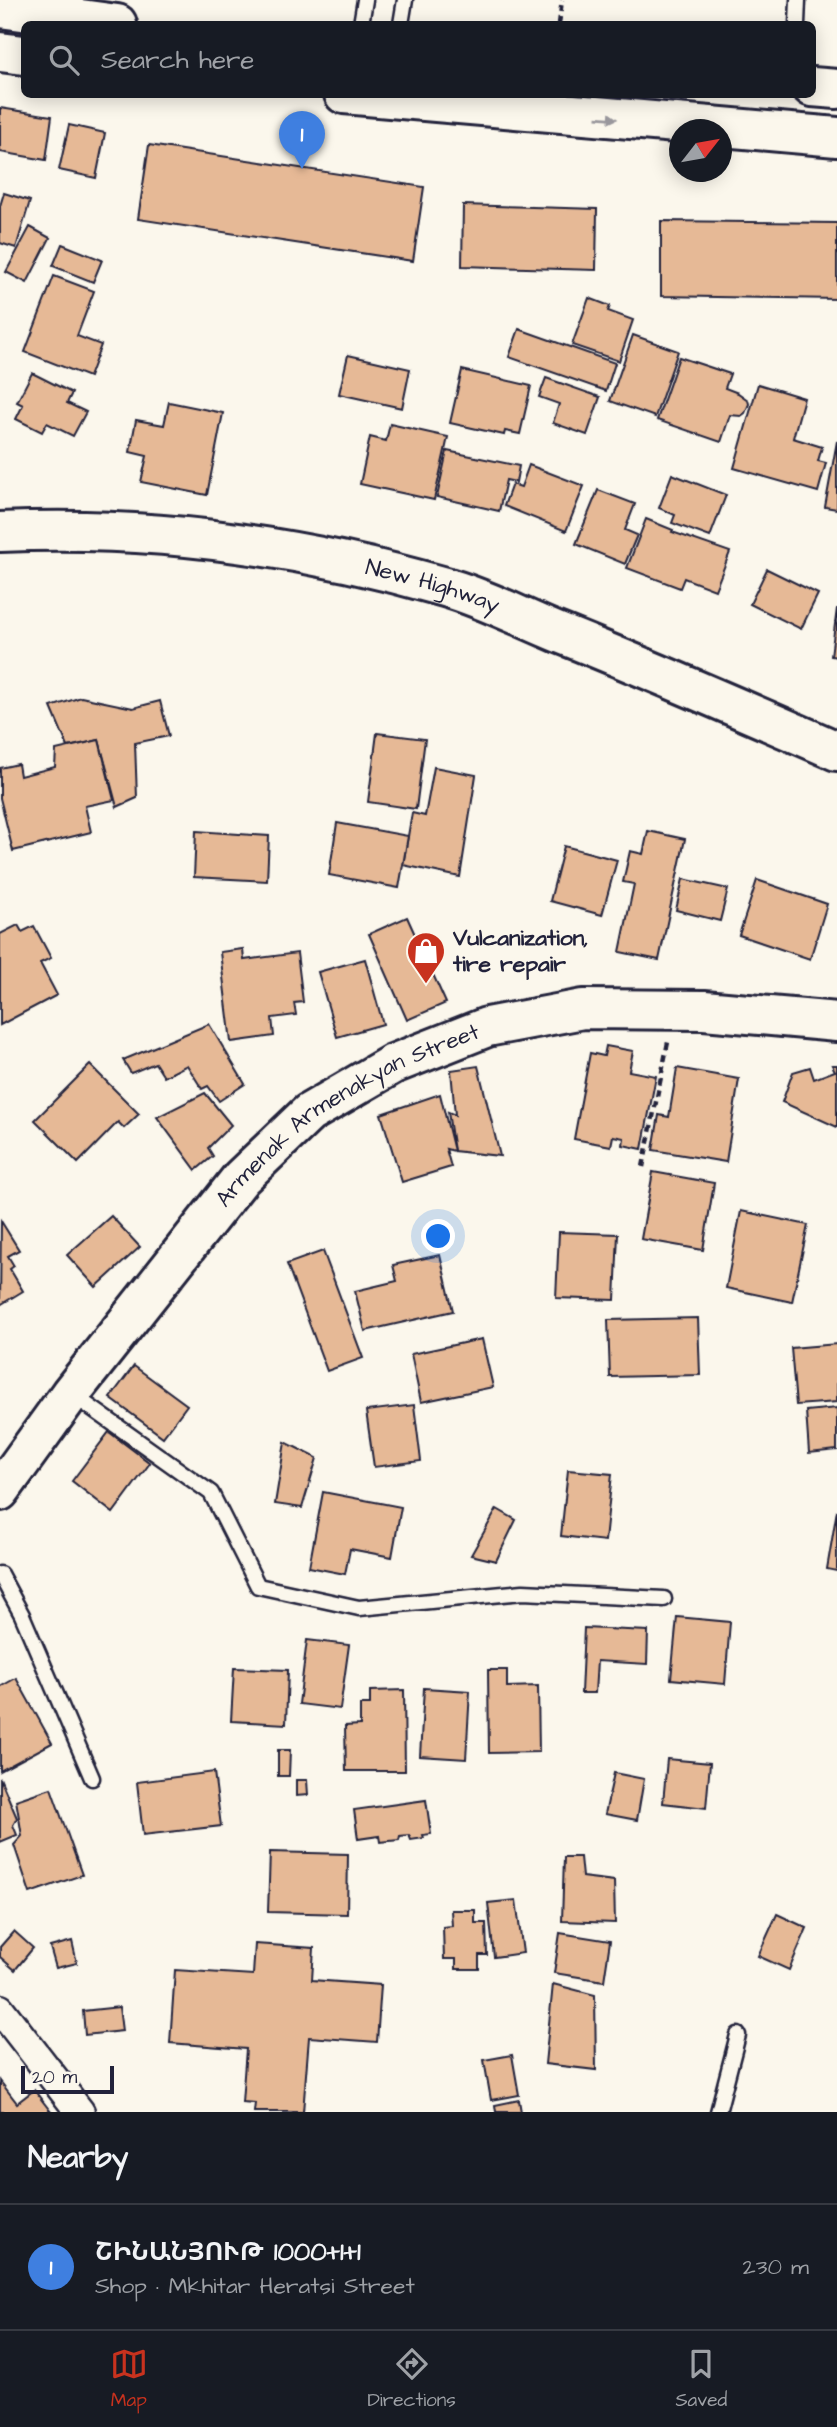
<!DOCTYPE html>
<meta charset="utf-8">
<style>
body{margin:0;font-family:"Architects Daughter","Noto Sans Armenian",sans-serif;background:#20242c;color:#f1f3f6}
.compass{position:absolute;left:669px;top:119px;width:63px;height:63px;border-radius:50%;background:#171b24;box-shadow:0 4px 18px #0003;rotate:59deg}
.scale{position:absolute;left:21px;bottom:18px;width:93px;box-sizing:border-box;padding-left:7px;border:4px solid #22223b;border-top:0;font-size:19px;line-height:24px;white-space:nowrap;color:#22223b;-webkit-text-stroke:5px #fbf7ec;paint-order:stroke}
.you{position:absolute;left:439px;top:1237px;width:24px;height:24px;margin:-18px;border:5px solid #fff;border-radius:50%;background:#1a73e8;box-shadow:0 0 0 10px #1a73e833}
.badge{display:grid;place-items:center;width:46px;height:46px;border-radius:50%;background:#c8321e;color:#fff;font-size:23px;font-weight:700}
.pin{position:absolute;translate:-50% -58px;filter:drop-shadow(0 2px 4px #0008)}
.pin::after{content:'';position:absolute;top:37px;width:24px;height:21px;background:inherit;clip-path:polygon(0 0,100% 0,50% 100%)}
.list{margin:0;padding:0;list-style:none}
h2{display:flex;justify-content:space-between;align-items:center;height:91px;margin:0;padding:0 28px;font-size:30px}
h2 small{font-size:23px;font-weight:400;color:#9ea1a6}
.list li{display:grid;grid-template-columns:46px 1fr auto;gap:21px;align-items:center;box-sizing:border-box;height:126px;padding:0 28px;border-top:2px solid #363941}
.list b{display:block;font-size:26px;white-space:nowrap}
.list p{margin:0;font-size:23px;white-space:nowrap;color:#9ea1a6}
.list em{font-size:23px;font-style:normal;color:#9ea1a6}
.icon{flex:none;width:38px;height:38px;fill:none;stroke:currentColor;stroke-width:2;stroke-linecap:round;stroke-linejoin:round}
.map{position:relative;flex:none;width:837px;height:2112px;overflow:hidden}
.search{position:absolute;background:#171b24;box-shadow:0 4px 18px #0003;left:21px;right:21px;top:21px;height:77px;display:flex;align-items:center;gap:18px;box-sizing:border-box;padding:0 24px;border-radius:10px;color:#9ea1a6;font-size:26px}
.sheet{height:217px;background:#171b24}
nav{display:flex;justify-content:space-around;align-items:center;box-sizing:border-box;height:98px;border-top:2px solid #363941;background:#171b24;font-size:19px;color:#9ea1a6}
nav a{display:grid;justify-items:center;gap:4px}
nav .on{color:#c8321e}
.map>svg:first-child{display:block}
</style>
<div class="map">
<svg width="837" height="2112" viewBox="0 0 837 2112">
<rect width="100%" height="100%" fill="#fbf7ec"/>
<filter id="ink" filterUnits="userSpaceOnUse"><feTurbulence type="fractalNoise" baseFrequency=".0143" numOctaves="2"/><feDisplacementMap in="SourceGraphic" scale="14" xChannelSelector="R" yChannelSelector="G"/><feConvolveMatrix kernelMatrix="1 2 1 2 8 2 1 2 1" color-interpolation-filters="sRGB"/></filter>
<g filter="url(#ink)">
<!-- building -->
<g fill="#e6b996" stroke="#22223b" stroke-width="2">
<path d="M0,108L52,116L46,160L0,152Z"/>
<path d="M69,125L105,133L96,178L59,170Z"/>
<path d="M149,145L424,187L413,261L138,219Z"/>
<path d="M4,193L30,201L16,248L0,243V206Z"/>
<path d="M463,205L597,209L596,270L462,266Z"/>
<path d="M661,221L837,223V299L661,296Z"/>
<path d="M30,227L50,238L27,283L6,272Z"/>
<path d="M62,244L102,260L93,282L53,266Z"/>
<path d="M54,276L94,291L77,336L101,345L89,377L25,352Z"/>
<path d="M589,298L610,306L608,311L633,320L619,361L572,345Z"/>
<path d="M519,329L615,363L606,391L509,357Z"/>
<path d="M633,335L678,351L655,417L610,401Z"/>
<path d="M348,355L410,369L402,408L339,394Z"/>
<path d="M679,357L730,374L725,388L738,393L748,400L749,404L745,413L741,416L730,415L721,442L657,420Z"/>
<path d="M462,370L531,386L520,434L505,431L504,435L450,423Z"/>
<path d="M32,373L72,393L67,403L86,412L73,436L47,423L42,432L16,419L23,405L17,402Z"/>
<path d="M546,378L600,397L587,435L553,423L559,404L539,397Z"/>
<path d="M758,384L804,398L793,438L822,447L818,461L826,463L818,492L734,468Z"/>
<path d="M169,402L223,413L207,495L141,482L147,456L130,452L136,420L164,425Z"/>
<path d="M390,424L448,437L434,500L360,484L370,437L386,441Z"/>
<path d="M837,441V509L825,507Z"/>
<path d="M447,451L519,466L516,482L506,480L499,511L437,497Z"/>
<path d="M529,465L584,486L566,531L504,506L512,484L521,487Z"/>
<path d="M672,474L726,495L710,537L672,523L675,515L659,508Z"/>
<path d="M598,490L635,504L625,530L637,535L625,564L576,544Z"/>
<path d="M646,519L673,530L672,532L730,552L715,590L684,578L680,588L627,568Z"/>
<path d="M767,569L818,594L801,629L750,604Z"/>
<path d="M837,608V657L831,656Z"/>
<path d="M81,697L133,708L160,701L169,736L135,743L137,798L117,807L99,740L68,747L51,707Z"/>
<path d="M377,733L425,739L416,809L368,802Z"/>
<path d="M99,740L114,800L85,806L91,832L13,851L0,798V768L18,764L20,776L55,767L56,750Z"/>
<path d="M434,767L476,775L460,877L403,865L412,813L425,816Z"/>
<path d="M337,823L408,836L399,888L329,875Z"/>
<path d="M196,831L269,836L267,881L194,877Z"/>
<path d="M648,831L685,839L659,960L620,952L634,884L623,882L630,851L643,854Z"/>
<path d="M564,846L617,860L602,915L550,901Z"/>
<path d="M683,879L728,889L720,921L676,910Z"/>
<path d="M757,880L827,904L810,959L739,935Z"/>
<path d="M407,917L446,1003L407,1020L369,934Z"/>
<path d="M18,925L22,932L34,926L51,958L40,963L57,995L0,1025V934Z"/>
<path d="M243,949L244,960L297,953L303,1002L294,1003L296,1015L272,1018L274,1036L231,1042L220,952Z"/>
<path d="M365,959L383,1024L337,1037L318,972Z"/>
<path d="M209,1024L245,1084L219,1101L208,1086L202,1089L187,1065L164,1077L155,1063L131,1073L123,1060Z"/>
<path d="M606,1046L633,1051L629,1071L656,1076L642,1149L623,1145L624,1138L613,1136L611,1146L574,1139L590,1053L604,1056Z"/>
<path d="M90,1065L139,1114L124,1128L118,1122L78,1163L35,1120Z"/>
<path d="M832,1065H837V1127L782,1102L793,1072L810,1067L814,1079L835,1071Z"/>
<path d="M478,1066L500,1156L454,1151L448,1112L455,1115L451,1070Z"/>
<path d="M677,1068L739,1079L726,1162L653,1150L659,1115L669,1117Z"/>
<path d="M205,1093L231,1125L208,1148L213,1156L196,1170L157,1117Z"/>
<path d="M440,1094L454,1151L446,1149L451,1167L402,1182L381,1114Z"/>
<path d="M653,1172L714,1183L703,1250L641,1239Z"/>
<path d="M741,1211L808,1225L792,1302L726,1288Z"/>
<path d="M111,1216L140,1247L96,1287L67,1255Z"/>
<path d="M1,1221L19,1250L8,1256L14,1266L10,1269L23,1291L0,1305Z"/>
<path d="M559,1232L618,1234L615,1300L556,1298Z"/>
<path d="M323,1251L363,1358L327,1371L287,1264Z"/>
<path d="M440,1255L453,1311L365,1331L355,1291L397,1281L393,1265Z"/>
<path d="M698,1318L700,1375L610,1377L608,1320Z"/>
<path d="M482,1339L493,1387L421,1402L411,1354Z"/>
<path d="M837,1344V1402L796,1405L791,1348Z"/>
<path d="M134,1366L187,1405L163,1437L110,1398Z"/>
<path d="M414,1405L421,1461L374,1467L366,1411Z"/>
<path d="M837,1408V1450L809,1453L806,1411Z"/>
<path d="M109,1432L150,1463L113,1513L72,1481Z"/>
<path d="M285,1442L317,1458L302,1508L275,1504Z"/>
<path d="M568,1470L612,1474L605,1541L561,1536Z"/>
<path d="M323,1492L401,1507L392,1557L350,1549L345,1574L309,1567Z"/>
<path d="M497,1509L516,1520L496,1561L471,1555Z"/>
<path d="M837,1510V1571L827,1569Z"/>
<path d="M677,1617L730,1622L725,1684L671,1679Z"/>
<path d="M584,1628L648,1631L647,1664L597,1661L595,1693H581Z"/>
<path d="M307,1640L349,1645L340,1709L299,1704Z"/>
<path d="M234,1668L288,1670L286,1724L231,1721Z"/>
<path d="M488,1670H507V1687L538,1686L539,1752L489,1753Z"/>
<path d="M16,1678L52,1743L0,1771V1687Z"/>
<path d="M424,1688L470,1691L466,1759L420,1756Z"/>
<path d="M404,1690L405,1771H346L345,1726L360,1725V1705H370V1691Z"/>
<path d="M278,1750H290L289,1776H278Z"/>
<path d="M667,1759L710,1763L706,1808L663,1803Z"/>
<path d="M214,1772L221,1826L143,1835L137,1782Z"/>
<path d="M614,1773L644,1779L637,1820L605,1814Z"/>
<path d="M0,1778L17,1818L13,1825L17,1835L0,1842Z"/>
<path d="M296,1780H307L308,1795L296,1796Z"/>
<path d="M51,1788L82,1875L30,1893L14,1845L22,1836L16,1800Z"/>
<path d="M426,1800L431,1834L423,1835L424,1838L411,1840L409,1835L400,1836L399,1840L380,1842L379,1836L358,1839L354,1810Z"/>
<path d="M270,1852L348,1854L347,1914L268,1912Z"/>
<path d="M564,1857H580L582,1877L614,1881L615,1923L562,1921Z"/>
<path d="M516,1900L523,1953L494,1957L488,1903Z"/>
<path d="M451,1910H475V1923H486L487,1955H479V1969H456V1959H444L443,1927L452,1926Z"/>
<path d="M777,1914L807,1928L789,1970L758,1956Z"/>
<path d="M14,1931L33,1948L15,1970L0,1957V1947Z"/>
<path d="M560,1933L610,1941L604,1981L554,1973Z"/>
<path d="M72,1941L77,1963L56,1968L50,1947Z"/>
<path d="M255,1944L314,1948L312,1980L381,1985L377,2042L309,2037L303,2112H254L255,2103L242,2102L246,2049L170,2043L175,1970L253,1975Z"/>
<path d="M553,1984L595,1995L596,2070L545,2064Z"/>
<path d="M119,2007L122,2031L85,2035L83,2011Z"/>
<path d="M512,2055L519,2095L491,2100L484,2060Z"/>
<path d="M0,2081L17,2103L34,2090L51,2112H0Z"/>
<path d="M519,2100L521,2112H496L495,2105Z"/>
</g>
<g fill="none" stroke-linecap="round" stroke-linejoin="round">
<defs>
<g id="lane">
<path d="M361,24L365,0"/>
<path d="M401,24L405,0"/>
<path d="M797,24L798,0"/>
<path d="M72,1394L211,1493L258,1586L359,1608L523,1592L664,1599"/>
<path d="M0,1574L22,1615L92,1778"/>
<path d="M718,2112L738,2035"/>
</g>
<path id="street" d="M0,2009L80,2112"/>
<g id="secondary">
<path id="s1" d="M0,532C150,525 302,546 445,587C484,598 522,618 559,633C652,670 745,711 837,751"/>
<path id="s2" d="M0,1491L70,1394L241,1178L309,1113L393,1064L487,1027L583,1009L704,1010L837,1022"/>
</g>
<g id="primary">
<path d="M0,8L117,24"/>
<path d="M0,52L24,55"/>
<path d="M812,87L837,89"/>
<path d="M344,94L837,137"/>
</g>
</defs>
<!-- lane casing -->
<use href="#lane" stroke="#22223b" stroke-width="19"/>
<!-- street casing -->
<use href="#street" stroke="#22223b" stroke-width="33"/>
<!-- secondary casing -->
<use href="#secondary" stroke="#22223b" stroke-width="44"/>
<!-- primary casing -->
<use href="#primary" stroke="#22223b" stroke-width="44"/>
<!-- path -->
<g stroke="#22223b" stroke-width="4.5" stroke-dasharray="7 5" stroke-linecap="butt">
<path d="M559,24L562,0"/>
<path d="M643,1167L668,1042"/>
</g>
<!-- lane -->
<use href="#lane" stroke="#fbf7ec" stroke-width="14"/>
<!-- street -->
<use href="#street" stroke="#fbf7ec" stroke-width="28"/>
<!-- secondary -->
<use href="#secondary" stroke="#fbf7ec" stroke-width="38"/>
<!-- primary -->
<use href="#primary" stroke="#fbf7ec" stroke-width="38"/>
</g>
<!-- one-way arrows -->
<defs><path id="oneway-solid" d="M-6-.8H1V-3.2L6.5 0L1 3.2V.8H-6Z" transform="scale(1.75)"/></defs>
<use fill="#99979c" href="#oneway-solid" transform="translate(607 118) rotate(5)"/>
</g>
<!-- icons -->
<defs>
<symbol id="shop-pin" viewBox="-11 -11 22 30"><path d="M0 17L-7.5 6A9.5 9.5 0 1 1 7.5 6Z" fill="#c8321e" stroke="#fbf7ec"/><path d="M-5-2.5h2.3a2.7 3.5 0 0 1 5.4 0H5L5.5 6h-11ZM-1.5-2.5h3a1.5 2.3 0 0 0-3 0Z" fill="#fff"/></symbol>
</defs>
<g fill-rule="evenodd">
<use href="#shop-pin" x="404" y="929" width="44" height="60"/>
</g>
<g text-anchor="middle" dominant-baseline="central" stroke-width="7" stroke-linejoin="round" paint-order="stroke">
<!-- street labels -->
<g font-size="23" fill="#22223b" stroke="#fbf7ec">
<text stroke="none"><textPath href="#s1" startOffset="438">New Highway</textPath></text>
<text stroke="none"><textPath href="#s2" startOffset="520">Armenak Armenakyan Street</textPath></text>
</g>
<!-- poi labels -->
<g font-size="23" font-weight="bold" fill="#22223b" stroke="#fbf7ec" text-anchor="start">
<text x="453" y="938">Vulcanization,<tspan x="453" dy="26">tire repair</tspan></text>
</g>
</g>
</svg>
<svg class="compass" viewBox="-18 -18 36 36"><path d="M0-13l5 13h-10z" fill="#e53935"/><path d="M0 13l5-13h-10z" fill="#9ea1a6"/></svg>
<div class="scale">20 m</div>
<div class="you"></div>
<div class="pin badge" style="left:302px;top:169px;background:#3f7fe0">1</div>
<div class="search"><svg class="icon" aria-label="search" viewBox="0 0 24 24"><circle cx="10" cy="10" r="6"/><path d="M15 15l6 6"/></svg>Search here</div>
</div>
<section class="sheet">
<h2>Nearby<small></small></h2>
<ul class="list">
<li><span class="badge" style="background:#3f7fe0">1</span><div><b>ՇԻՆԱՆՅՈՒԹ 1000+1+1</b><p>Shop · Mkhitar Heratsi Street</p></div><em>230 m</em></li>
</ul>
</section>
<nav>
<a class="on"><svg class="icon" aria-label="map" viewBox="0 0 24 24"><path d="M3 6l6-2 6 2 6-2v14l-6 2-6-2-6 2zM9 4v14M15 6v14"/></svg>Map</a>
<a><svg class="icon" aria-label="directions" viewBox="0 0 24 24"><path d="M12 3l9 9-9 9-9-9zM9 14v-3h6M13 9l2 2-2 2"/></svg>Directions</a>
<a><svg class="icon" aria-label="saved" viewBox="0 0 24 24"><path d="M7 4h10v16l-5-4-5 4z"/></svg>Saved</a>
</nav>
